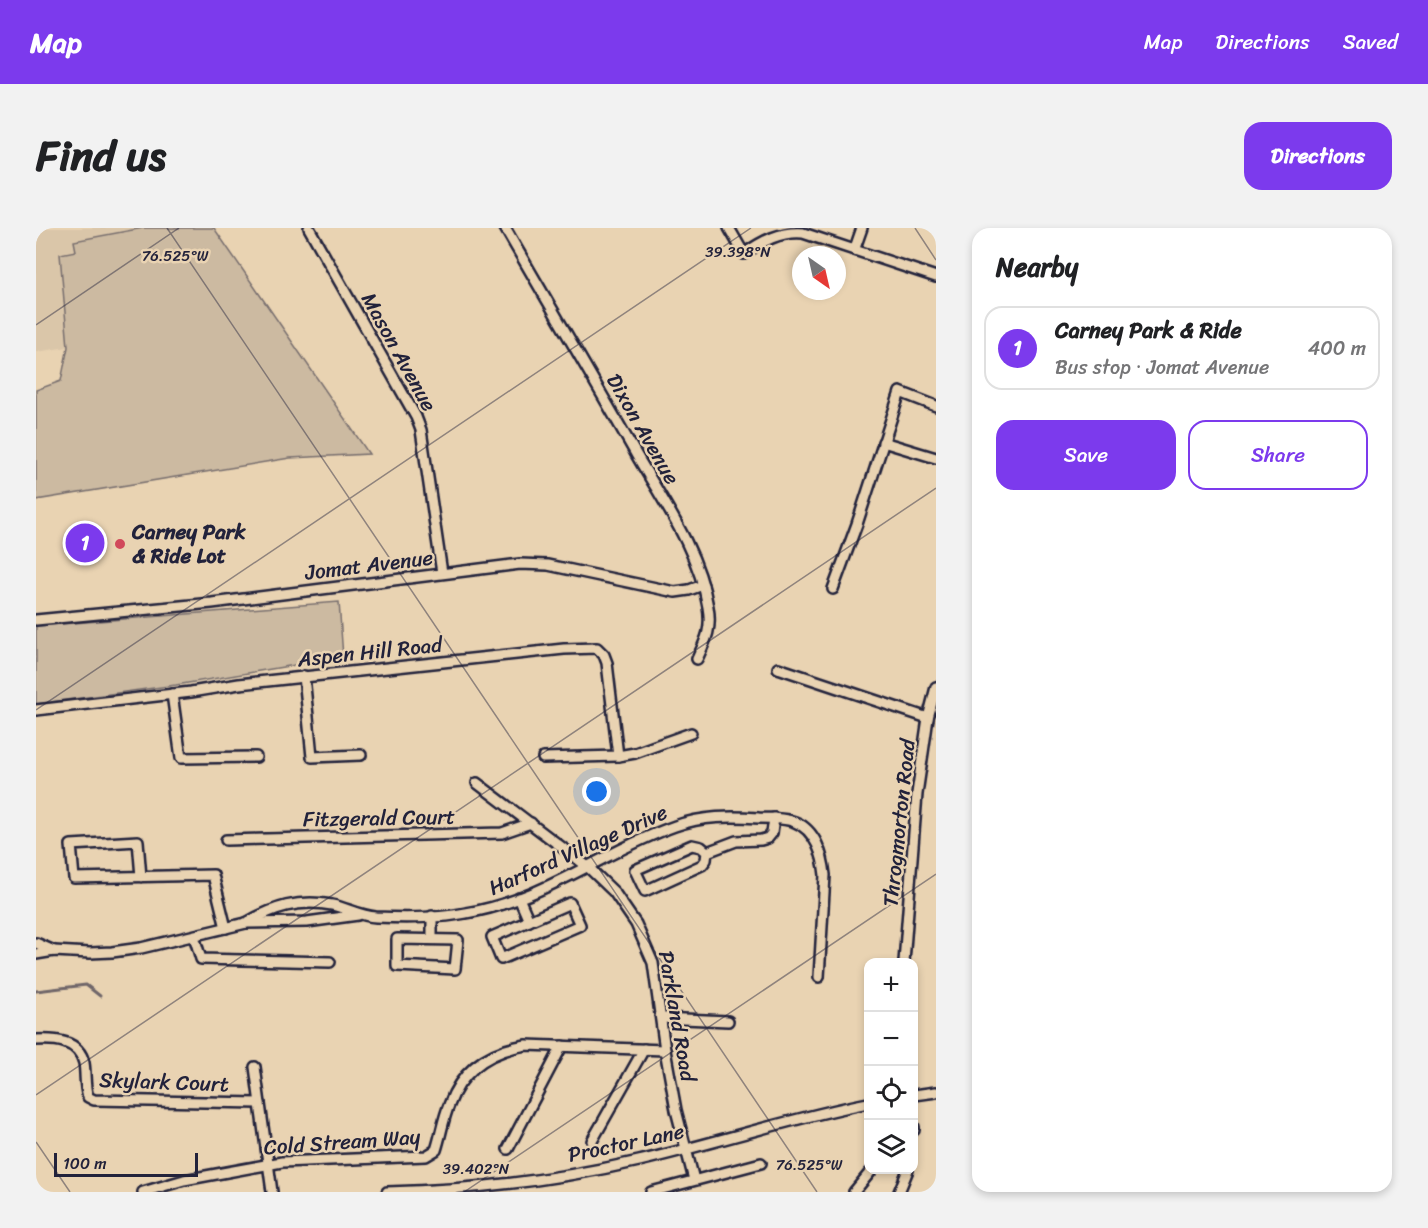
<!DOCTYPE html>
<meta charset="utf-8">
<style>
body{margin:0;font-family:Sriracha,sans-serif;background:#f2f2f2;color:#202124}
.controls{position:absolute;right:18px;bottom:18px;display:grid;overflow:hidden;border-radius:12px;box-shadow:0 3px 9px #0003}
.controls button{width:54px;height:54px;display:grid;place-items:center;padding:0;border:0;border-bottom:2px solid #e0e0e0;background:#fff;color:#202124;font:30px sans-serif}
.compass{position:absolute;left:756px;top:18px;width:54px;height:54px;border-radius:50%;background:#fff;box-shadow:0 3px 9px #0003;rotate:146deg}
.scale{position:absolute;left:18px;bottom:15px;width:144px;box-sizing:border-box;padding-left:6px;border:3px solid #22223b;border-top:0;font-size:16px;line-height:21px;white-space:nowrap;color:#22223b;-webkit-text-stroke:4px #e9d3b2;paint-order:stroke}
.you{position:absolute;left:561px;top:564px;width:21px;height:21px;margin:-15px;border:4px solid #fff;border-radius:50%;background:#1a73e8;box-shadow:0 0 0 9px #1a73e833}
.badge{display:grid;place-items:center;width:39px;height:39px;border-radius:50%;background:#7c3aed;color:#fff;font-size:20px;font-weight:700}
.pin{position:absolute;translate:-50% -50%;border:3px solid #fff;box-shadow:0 2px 6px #0006}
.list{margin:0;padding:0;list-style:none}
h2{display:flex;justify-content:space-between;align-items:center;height:78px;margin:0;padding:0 24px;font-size:26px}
h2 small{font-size:20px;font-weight:400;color:#757577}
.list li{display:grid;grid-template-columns:39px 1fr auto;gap:18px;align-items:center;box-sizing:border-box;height:84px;margin:0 12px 12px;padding:0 12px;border:2px solid #e0e0e0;border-radius:18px}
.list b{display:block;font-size:22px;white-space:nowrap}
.list p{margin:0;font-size:20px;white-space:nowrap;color:#757577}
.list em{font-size:20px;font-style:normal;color:#757577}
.actions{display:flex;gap:12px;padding:18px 24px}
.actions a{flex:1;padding:14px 0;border:2px solid #7c3aed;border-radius:18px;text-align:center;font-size:21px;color:#7c3aed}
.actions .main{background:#7c3aed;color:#fff}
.icon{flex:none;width:33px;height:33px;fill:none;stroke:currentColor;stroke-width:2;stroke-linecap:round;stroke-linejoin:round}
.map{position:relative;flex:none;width:900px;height:964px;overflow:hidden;border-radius:18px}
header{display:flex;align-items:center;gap:36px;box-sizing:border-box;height:84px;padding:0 30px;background:#7c3aed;color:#fff}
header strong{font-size:28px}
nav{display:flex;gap:33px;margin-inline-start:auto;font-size:21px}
.intro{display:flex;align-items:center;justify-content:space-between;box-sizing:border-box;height:144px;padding:0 36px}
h1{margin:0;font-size:42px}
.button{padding:15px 27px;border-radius:18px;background:#7c3aed;color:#fff;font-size:21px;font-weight:700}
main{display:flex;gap:36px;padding:0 36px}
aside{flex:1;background:#fff;border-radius:18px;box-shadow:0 3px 9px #0003}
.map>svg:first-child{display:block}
</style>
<header>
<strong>Map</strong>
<nav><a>Map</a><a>Directions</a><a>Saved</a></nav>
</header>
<div class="intro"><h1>Find us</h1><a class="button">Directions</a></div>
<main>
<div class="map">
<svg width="900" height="964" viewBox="0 0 900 964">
<rect width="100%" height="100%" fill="#e9d3b2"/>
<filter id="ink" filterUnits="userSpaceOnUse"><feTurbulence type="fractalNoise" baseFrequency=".0167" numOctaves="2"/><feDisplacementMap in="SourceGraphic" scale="12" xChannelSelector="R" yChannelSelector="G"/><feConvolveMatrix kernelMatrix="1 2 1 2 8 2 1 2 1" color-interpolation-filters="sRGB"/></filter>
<g filter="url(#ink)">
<!-- built -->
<path fill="#dac6a9" d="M0,0H107L38,14L40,23L24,26L32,119L0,124Z"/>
<!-- green -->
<g fill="#ccbaa1" stroke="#776e6e" stroke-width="1.5">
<path d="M107,0H178L333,226L254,230L0,272V162L25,153L32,119L24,26L40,23L38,13Z"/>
<path d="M303,374L307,429L140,457L0,476V398Z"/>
</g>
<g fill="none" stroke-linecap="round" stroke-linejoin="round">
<!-- stream -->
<path stroke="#6f6669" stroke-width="3" d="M0,763L50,757L64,768"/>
<defs>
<g id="minor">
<path d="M273,0L380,189L385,202L406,345"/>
<path d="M469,0C513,76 558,152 601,228C629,276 663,324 672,379C676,401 670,412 661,431"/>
<path d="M693,0L708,26C726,13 745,3 767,5L900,49"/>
<path d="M819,20L826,0"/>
<path d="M847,214L900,230"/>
<path d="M797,361L821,296L864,164L900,178"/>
<path d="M0,392L176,375L484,336L512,337L639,364L653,362L667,357"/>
<path d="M742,440L892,490"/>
<path d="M268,448L276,529L325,527"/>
<path d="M136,466L145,530L220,529"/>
<path d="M0,482L155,464L203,456L528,421L561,420L568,427L571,435L582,528"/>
<path d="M507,530L582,528L599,525L655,505"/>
<path d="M441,555L552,639L578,664L600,696L617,735L629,822L640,882L658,952"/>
<path d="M190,612L466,605L495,595"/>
<path d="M671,624L665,619L656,617L599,642L609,663L666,637L670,632L671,624L700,613L725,612L732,610L736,605L738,590"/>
<path d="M105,649L102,613L35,617L38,650L177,647L190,700"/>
<path d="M483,670L493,693"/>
<path d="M534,675L544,697L465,731L456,709Z"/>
<path d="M210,695C238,679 262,671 296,677C311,680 324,688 340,689C365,690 406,690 430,685C506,673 568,623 639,598C667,588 694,588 723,590C735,590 749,590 759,594C780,602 787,628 789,647L783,749"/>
<path d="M158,708L165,731L294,734"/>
<path d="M361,711L422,712L419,741L361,738Z"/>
<path d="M396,711V688"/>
<path d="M0,715L18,723"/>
<path d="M0,726L18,723L54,725L76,724L105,720L210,695L271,694L322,687"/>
<path d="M868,734L881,566L892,490L900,459"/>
<path d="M625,790L692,793"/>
<path d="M0,812C19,811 43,812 48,835C50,846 48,858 52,869L58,872L224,875"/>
<path d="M219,839L236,964"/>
<path d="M878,867L900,864"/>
<path d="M878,899V902"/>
<path d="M556,913L608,821"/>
<path d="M472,921L526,818"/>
<path d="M107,964L148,952L246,934L390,928L400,922C405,907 407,891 413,877C426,841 453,823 490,817L629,822"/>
<path d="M351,964C436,962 521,952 603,933C680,915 755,890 832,875"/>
<path d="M615,964L725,935"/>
<path d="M818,964L836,942"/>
<path d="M863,964L872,942"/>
</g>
</defs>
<!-- minor casing -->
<use href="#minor" stroke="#22223b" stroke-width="14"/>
<!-- minor -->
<use href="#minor" stroke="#e9d3b2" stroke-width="9"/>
</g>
</g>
<!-- ticks -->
<path fill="none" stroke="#22223b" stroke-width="1.5" stroke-opacity="0.45" d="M131,0L781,964M879,0L900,32M0,97L143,0M0,482L715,0M0,867L900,260M0,914L34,964M428,964L900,646"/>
<!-- markers -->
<circle fill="#d1495b" stroke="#e9d3b2" stroke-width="2" cx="84" cy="316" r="6"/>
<g text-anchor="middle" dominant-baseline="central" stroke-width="5" stroke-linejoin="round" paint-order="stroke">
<!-- street labels -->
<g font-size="21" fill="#22223b" stroke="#e9d3b2">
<text transform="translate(363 124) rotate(61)">Mason Avenue</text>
<text transform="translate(607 201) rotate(60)">Dixon Avenue</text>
<text transform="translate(333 337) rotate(-7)">Jomat Avenue</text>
<text transform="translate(334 424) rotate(-6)">Aspen Hill Road</text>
<text transform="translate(343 590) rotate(-1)">Fitzgerald Court</text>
<text transform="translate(863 595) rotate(-84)">Throgmorton Road</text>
<text transform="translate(542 622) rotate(-24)">Harford Village Drive</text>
<text transform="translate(641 788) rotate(80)">Parkland Road</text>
<text transform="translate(128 854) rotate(2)">Skylark Court</text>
<text transform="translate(306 914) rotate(-4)">Cold Stream Way</text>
<text transform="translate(590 915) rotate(-12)">Proctor Lane</text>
</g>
<!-- poi labels -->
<g font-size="21" font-weight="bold" fill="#22223b" stroke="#e9d3b2" text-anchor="start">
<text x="96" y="304">Carney Park<tspan x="96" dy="24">&amp; Ride Lot</tspan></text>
</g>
</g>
<g font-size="15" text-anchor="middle" fill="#22223b" stroke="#e9d3b2" stroke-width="5" stroke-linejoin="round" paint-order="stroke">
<text x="702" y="29">39.398°N</text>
<text x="139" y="33">76.525°W</text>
<text x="773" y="942">76.525°W</text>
<text x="440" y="946">39.402°N</text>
</g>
</svg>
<div class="controls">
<button>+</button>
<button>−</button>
<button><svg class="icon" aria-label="locate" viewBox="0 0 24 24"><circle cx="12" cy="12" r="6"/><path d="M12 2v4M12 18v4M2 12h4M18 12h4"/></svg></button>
<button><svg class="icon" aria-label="layers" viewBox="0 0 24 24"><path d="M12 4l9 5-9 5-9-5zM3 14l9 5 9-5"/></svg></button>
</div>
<svg class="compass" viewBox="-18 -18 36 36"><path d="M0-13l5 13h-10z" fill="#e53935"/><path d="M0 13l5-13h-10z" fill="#757577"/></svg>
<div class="scale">100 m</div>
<div class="you"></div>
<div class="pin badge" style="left:49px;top:315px">1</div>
</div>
<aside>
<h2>Nearby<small></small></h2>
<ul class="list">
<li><span class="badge">1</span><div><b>Carney Park &amp; Ride</b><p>Bus stop · Jomat Avenue</p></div><em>400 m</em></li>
</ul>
<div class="actions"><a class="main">Save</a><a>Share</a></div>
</aside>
</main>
